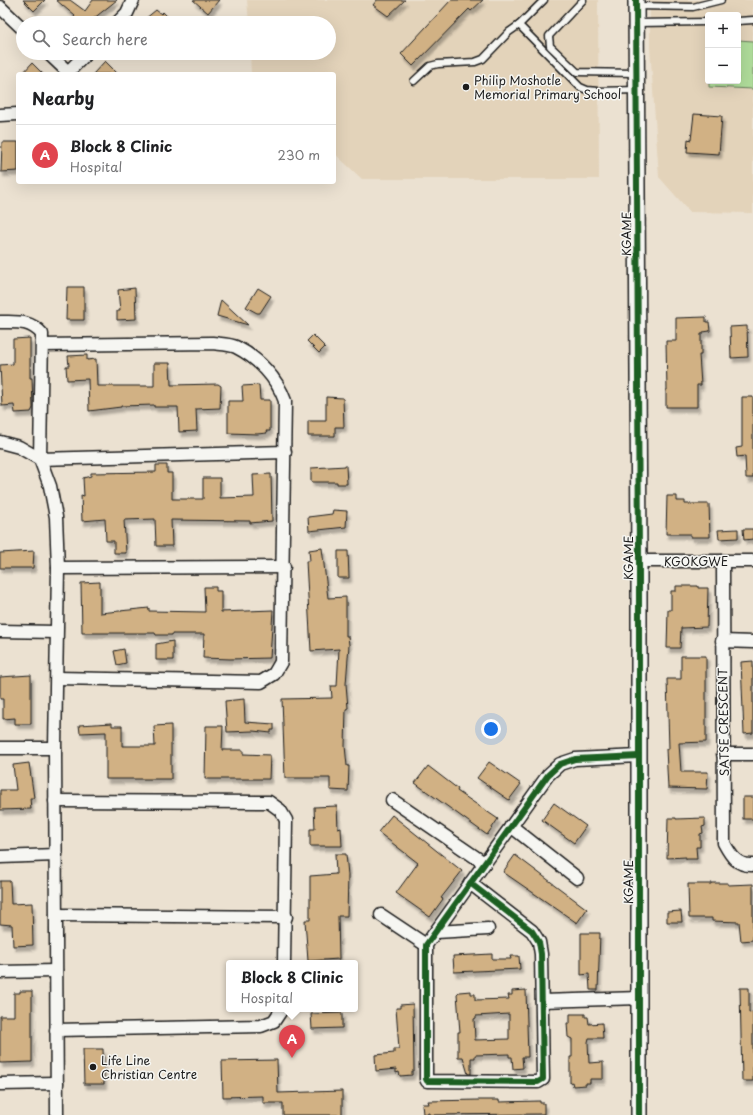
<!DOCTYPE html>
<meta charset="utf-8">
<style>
body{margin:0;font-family:"Playpen Sans",sans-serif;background:#f2f2f2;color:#202124}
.controls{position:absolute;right:12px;top:12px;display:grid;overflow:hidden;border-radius:4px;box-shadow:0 4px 16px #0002}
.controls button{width:36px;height:36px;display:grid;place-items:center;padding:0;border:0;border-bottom:1px solid #e0e0e0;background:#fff;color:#202124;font:20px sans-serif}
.you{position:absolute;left:491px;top:729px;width:14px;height:14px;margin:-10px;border:3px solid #fff;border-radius:50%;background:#1a73e8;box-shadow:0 0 0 6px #1a73e833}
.badge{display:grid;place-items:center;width:26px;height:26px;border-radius:50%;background:#0f766e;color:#fff;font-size:13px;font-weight:700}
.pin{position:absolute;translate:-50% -33px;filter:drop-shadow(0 1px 2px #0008)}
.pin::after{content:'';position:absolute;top:21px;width:14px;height:12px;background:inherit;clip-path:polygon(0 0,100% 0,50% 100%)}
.popup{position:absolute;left:226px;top:960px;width:132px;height:52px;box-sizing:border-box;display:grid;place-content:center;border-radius:4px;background:#fff;filter:drop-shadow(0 1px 3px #0005);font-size:13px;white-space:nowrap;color:#757577}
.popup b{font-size:15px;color:#202124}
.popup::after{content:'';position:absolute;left:50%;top:100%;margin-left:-8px;border:8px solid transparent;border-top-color:#fff}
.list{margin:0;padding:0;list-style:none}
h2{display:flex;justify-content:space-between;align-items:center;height:52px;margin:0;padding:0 16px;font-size:17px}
h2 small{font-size:13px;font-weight:400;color:#757577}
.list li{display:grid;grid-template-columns:26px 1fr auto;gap:12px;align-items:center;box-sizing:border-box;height:60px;padding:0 16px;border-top:1px solid #e0e0e0}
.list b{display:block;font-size:15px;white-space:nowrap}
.list p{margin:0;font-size:13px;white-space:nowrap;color:#757577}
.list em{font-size:13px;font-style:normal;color:#757577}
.icon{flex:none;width:22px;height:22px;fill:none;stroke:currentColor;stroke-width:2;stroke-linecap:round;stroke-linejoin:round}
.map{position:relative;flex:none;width:753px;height:1115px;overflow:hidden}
.search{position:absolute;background:#fff;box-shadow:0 4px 16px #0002;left:16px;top:16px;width:320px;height:44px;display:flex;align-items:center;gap:10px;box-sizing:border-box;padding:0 14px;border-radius:22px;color:#757577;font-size:15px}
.panel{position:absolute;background:#fff;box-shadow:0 4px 16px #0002;left:16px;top:72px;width:320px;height:112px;border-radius:4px}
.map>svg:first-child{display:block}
</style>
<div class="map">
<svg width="753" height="1115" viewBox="0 0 753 1115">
<defs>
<filter id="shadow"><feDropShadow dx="2.5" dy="4.5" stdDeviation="1" flood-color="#0004"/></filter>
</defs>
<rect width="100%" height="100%" fill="#ebe1d1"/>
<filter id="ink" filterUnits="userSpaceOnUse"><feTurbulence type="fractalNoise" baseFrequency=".025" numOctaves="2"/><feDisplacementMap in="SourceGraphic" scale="8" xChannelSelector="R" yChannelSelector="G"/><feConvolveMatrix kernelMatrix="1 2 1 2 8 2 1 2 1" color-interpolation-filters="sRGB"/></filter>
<g filter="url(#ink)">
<!-- built -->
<g fill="#e3d3ba" fill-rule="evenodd">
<path d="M247,0H598L599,179H362L334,153V74H251L250,53H329V23H249Z"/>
<path d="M650,0H753V213L690,212L659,177L650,47ZM708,15H738V81H708Z"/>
</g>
<!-- green -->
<path fill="#afdc9a" stroke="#667c5b" d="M738,40L753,41V89L709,87V81H738Z"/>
<!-- building -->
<g fill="#d1b184" stroke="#1c1c1c" fill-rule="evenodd" filter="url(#shadow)">
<path d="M23,0H45L34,11Z"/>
<path d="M56,0H70L85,11L93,0H117L93,19L97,23H69L75,16Z"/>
<path d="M193,0H219L208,13Z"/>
<path d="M377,0H405L388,16L373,5Z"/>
<path d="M451,0H483L471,11L469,9L413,66L401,54Z"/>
<path d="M156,10L161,14L163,12L174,23H140Z"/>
<path d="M105,61L118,74H93Z"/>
<path d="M32,63L43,74H22Z"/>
<path d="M694,114L722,116L719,154L687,152L688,139L691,140Z"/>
<path d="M2,142H18V171L1,172Z"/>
<path d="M67,287H84V320H66Z"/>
<path d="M135,288L136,319L117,320V311H120L118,290Z"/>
<path d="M258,288L271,296L260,313H257L246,307Z"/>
<path d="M221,300L248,325L217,316Z"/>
<path d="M706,317V322H709L710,331L703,332V334H701V355H699L701,385H697V407H666V390H667L666,341H676V318Z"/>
<path d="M747,326L748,357L731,358L730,327Z"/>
<path d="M313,335L325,347L319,353L307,341Z"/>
<path d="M30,338V378H32L33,408L31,412L15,413L14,405L2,406L0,365L13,364V339Z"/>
<path d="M87,355V360L96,359L97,386H154V363H170L171,385L218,384L221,386L220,408L196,409L197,431L179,432L178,407H154V405L121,406V407L89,411L88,379L67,380L66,366H69L68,356Z"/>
<path d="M259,385L260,400H270V431H266L267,433L257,434L228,433V401H243L242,386Z"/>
<path d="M326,397L343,398L344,427H335V436H308V421H326Z"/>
<path d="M742,397H753V478H746L745,456L737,457L736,448L742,447Z"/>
<path d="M156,465H167V473H172V499H203V478H220V498L254,497L253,475L271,474L272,521L250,523V521L171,520L172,546H156L155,519L124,520L126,553H114V541H106L105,519L82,521L81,495L84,496L83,478L91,476V473L156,472Z"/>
<path d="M346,466L347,484H337V482H311V468Z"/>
<path d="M667,496H677V501H685V504H709L710,537H690V534H666Z"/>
<path d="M333,510L347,511L346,527L309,531L308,517L332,514Z"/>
<path d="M738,529V538L719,539L718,530Z"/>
<path d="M743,529H753V539L744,540Z"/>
<path d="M322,548L328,598L346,597V636H348L349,645L346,684L348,708L346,709L345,746L347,766H349L348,791L330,790V778H285L282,699L332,698L331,686H337L339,649L311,651L306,561H310L309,550Z"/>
<path d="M34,551L33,568H0V553Z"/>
<path d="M338,551H348L349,578H338Z"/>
<path d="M100,582V613L149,608V611L205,612L204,587H216V591H221V612L273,610L270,658L230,659L203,658L204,634H172V635H156L155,633H82L81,583Z"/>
<path d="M676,586H698V588H708L707,627L681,628L680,648H667L668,610H671V591H676Z"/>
<path d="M173,641V660H156V644Z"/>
<path d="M124,649L126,663L117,665L114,651Z"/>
<path d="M681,656H706V742L679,743L681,772H708L707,789L668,788L666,749H669L667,679H681Z"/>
<path d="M753,661V733L744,734L741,662Z"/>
<path d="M31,675V724H15V718L3,719V699H0V677Z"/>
<path d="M244,699L245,722L274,724V730H271V733L253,731L227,732L225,701Z"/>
<path d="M112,723V726H122V746H155L154,726L171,725V779H106V732L80,733L79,725Z"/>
<path d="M206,726H223L222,750H243V754L270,755L269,779H205Z"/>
<path d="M489,762L521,784L509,800L477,778Z"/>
<path d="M29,763L34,798H30L31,809L0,810V790H16L13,765Z"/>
<path d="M428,766L458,789L457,791L498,819L487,835L415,783Z"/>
<rect x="743" y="797" width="10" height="22"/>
<path d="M554,803L586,826L574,843L542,820Z"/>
<path d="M337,806L338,829L341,828L342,846H310V829H315L314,807Z"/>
<path d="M392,815L462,871L441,898L443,899L430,917L396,893L418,863L378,832Z"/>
<path d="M668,818H676V819L705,818V826L702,827L703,833L700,834V847H696L697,859H686V857L667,858Z"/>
<path d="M335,854H346L348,875L347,916H338L339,959L308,961L305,920H310V876L336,874Z"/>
<path d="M515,855L587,909L577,923L503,872Z"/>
<path d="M0,881H10L11,904L32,903L33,945L13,946L12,925L0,924Z"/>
<path d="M711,883H728V885L753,884V940L741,941L739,922L712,921V918H689L688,884H711Z"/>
<path d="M681,911L682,922H667V912Z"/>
<path d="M581,933H600L598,990H590L589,974L581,975Z"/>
<path d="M492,954V959H511L510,956H519L520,969L454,972L453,956Z"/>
<path d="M740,988H749V1013L753,1012V1081H742Z"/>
<path d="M526,990L528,1057H522L523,1068L513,1069L512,1057H509V1054L475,1055V1058H471V1074H468L463,1057H458V1032H460L457,994L459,992L471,991V994H475V1000L509,999L508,995H512V991ZM509,1014V1039L475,1040L474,1019L476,1018V1016Z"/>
<path d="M20,991H32V1062L0,1063V1016H14V993H20Z"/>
<path d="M413,1004L414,1071H412V1075L400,1076L399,1072L396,1073V1069L376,1071L375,1055L394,1053V1049H399L396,1008H400V1005Z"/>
<path d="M342,1013V1028L312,1029L311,1014Z"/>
<path d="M570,1014H585V1017H588L589,1024L602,1023L603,1038H589L588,1042L589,1063L603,1062V1079H590V1083H586V1085L573,1086L572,1082L570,1083V1057H572V1039L568,1037L567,1023H570Z"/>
<path d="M83,1049H103L104,1084H84Z"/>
<path d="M277,1060L278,1093L342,1091V1115H283V1103H263V1096L223,1097L222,1061Z"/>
<path d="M479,1100H499V1102L540,1101V1103H544V1114L429,1115V1113L423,1114L422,1104H429L428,1101Z"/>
</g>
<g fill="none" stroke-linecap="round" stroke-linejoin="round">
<defs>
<g id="service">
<path d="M544,0L519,25L580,87L587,90L598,91L637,90"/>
<path d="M583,0L549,36L550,46L577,72L635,73"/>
<path d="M636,6L693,7L721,0"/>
<path d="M738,21L753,20"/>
<path d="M636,23L708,22"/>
<path d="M414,81L430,66L438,64L475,62L483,59L509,32L519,25"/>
</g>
<g id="minor">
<path d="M0,7L23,29"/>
<path d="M117,23L127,13L133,0"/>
<path d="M48,53L68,72"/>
<path d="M66,74L87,53"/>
<path d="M0,115L18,114"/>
<path d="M0,322C17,322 30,320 42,334L40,459L285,452"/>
<path d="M42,345L212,343C219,344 230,344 236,347C258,358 277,378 285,401L281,662L274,674L261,682L57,678"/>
<path d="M0,442L19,447L40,459L50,486L56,517L58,568L55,748L57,1115"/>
<path d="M639,561H753"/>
<path d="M723,561L724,843C731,856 737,866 753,865"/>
<path d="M58,568L284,567"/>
<path d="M0,631L56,632"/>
<path d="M722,641L753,642"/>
<path d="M0,748H55"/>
<path d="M723,754H753"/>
<path d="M392,800L484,863"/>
<path d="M55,801L269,802L280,810L286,820L284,963"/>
<path d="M511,826L577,878"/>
<path d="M0,857L56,855"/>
<path d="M470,883L532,931L539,942L541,954L543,1079L538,1082L427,1081L426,1079V945L548,775L560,764L575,759L639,756"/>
<path d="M56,915L286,917"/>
<path d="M381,915L426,945"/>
<path d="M436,932L488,929"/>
<path d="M0,972L56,971"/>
<path d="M542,1001L640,998"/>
<path d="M56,1030L261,1026L274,1021L282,1009"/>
<path d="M0,1084L57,1083"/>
</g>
<path id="tertiary" d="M636,0L639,561V1115"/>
</defs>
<!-- service casing -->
<use href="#service" stroke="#1c1c1c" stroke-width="9"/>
<!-- minor casing -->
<use href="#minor" stroke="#1c1c1c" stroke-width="15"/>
<!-- tertiary casing -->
<use href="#tertiary" stroke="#1c1c1c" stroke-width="18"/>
<!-- service -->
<use href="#service" stroke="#f6f6f2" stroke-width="6"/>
<!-- minor -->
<use href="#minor" stroke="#f6f6f2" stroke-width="12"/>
<!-- tertiary -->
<use href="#tertiary" stroke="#f6f6f2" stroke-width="15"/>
<defs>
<g id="cycleway">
<path d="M636,0L639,561V1115"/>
<path d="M470,883L532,931L539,942L541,954L543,1079L538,1082L427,1081L426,1079V945L548,775L560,764L575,759L639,756"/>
</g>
</defs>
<!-- cycleway casing -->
<use href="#cycleway" stroke="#f6f6f2" stroke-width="8"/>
<!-- cycleway -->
<use href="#cycleway" stroke="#1b5e20" stroke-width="6"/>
</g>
</g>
<!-- markers -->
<g fill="#1c1c1c" stroke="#f6f6f2" stroke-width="1.5">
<circle cx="466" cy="87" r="4"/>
<circle cx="93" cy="1067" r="4"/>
</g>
<g text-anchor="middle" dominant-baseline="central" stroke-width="3" stroke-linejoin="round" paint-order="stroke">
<!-- poi labels -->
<g font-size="12" fill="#1c1c1c" stroke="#f6f6f2" text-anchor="start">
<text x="474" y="80">Philip Moshotle<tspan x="474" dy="14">Memorial Primary School</tspan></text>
<text x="101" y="1060">Life Line<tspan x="101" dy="14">Christian Centre</tspan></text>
</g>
<!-- street labels -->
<g font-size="12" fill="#1c1c1c" stroke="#f6f6f2">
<text transform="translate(626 234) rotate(-90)">KGAME</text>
<text transform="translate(628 558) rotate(-90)">KGAME</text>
<text x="696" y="561">KGOKGWE</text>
<text transform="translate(723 722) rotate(-91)">SATSE CRESCENT</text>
<text transform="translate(628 882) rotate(-90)">KGAME</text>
</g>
</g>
</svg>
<div class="controls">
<button>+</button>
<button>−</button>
</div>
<div class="you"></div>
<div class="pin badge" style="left:292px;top:1058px;background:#e0444e">A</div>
<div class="popup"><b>Block 8 Clinic</b>Hospital</div>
<div class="search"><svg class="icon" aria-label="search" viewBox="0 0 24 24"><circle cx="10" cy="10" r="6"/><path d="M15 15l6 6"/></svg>Search here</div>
<section class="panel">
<h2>Nearby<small></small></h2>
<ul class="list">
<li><span class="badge" style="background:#e0444e">A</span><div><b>Block 8 Clinic</b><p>Hospital</p></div><em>230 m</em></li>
</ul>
</section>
</div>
